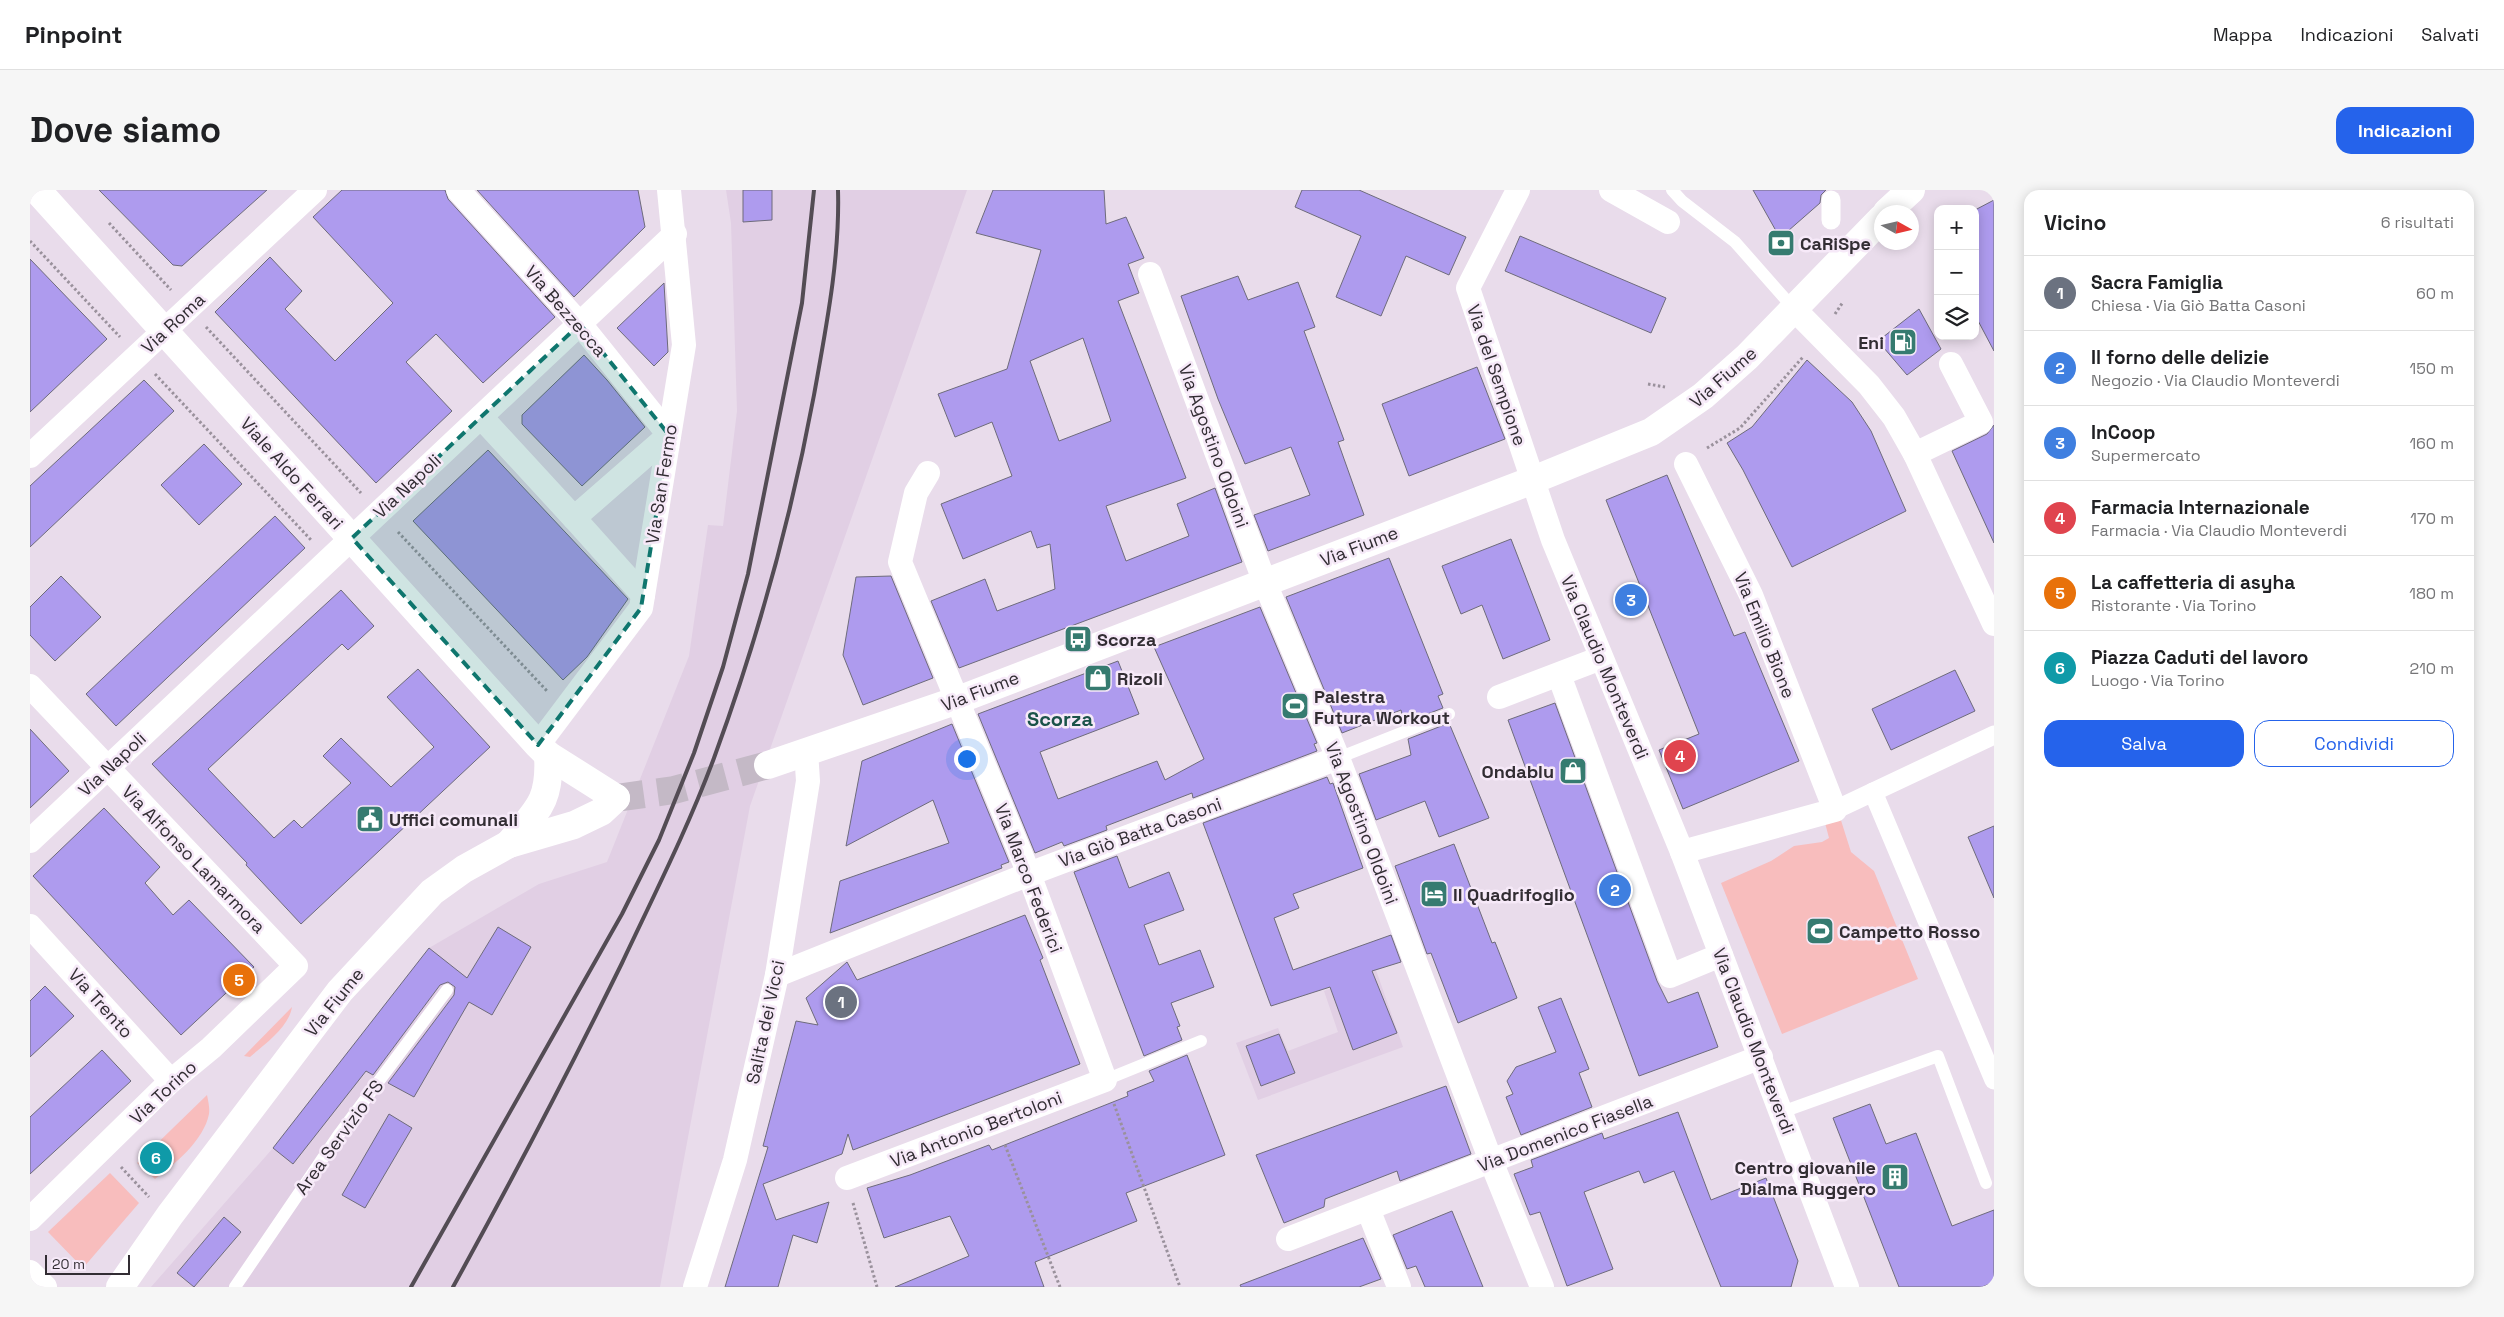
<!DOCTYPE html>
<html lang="it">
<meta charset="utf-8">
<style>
body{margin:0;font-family:"Space Grotesk",sans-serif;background:#f6f6f6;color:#202124}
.controls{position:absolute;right:15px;top:15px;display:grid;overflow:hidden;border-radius:10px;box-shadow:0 2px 12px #0003}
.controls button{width:45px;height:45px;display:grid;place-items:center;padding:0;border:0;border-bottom:1px solid #e0e0e0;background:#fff;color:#202124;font:25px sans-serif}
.compass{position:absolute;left:1844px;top:15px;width:45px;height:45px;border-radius:50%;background:#fff;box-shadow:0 2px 12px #0003;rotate:98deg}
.scale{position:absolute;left:15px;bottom:12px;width:85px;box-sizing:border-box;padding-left:5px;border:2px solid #322d33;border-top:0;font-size:14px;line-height:18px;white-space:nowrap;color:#322d33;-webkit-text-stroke:4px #f6e9f8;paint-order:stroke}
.you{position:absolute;left:936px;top:568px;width:18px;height:18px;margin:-12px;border:4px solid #fff;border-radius:50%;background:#1a73e8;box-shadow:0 0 0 8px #1a73e833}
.badge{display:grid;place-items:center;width:32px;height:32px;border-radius:50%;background:#2563eb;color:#fff;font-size:16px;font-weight:700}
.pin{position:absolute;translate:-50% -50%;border:2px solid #fff;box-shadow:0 1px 5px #0006}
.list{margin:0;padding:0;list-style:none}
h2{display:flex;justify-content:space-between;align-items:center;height:65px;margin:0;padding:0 20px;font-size:21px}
h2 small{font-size:16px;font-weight:400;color:#757577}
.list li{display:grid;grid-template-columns:32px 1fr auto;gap:15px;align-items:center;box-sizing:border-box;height:75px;padding:0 20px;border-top:1px solid #e0e0e0}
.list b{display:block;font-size:19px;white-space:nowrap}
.list p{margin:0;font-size:16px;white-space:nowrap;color:#757577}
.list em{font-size:16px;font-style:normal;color:#757577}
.actions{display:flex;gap:10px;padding:15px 20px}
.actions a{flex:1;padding:11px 0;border:1px solid #2563eb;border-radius:15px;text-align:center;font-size:18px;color:#2563eb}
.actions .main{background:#2563eb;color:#fff}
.icon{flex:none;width:28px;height:28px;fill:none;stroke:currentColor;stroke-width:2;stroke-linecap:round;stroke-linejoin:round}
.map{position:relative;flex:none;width:1964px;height:1097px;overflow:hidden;border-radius:15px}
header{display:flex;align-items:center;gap:30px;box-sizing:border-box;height:70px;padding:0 25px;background:#fff;border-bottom:1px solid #e0e0e0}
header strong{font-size:24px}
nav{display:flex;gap:28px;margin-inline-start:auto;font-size:18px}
.intro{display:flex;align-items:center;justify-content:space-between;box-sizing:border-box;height:120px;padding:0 30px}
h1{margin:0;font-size:35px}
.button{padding:12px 22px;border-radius:15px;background:#2563eb;color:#fff;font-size:18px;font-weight:700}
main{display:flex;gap:30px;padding:0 30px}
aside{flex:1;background:#fff;border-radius:15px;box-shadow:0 2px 12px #0003}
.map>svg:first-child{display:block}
</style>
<header>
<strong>Pinpoint</strong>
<nav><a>Mappa</a><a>Indicazioni</a><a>Salvati</a></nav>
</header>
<div class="intro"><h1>Dove siamo</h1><a class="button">Indicazioni</a></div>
<main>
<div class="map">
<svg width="1964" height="1097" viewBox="0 0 1964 1097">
<rect width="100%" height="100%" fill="#e9dceb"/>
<!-- built -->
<g fill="#e1cfe4">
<path d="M696,0H937L720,616L630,1097H121L243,958L399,758L509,694L577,672L659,466L678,335L693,336L707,221L701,33Z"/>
<path d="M1346,780L1373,857L1228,910L1206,853L1248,838L1258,861L1308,842L1294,801Z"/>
</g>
<!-- green -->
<g fill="#f8bdbd">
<path d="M1809,624L1821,662L1844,681L1888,789L1752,844L1691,693L1741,671L1764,656L1792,652L1799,648L1794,629Z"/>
<path d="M262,817C259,837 235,854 220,867L214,866Z"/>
<path d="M177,905C178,910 180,918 179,924C174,950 145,974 125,989L107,973Z"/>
<path d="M80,983L109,1013L53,1078L18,1042Z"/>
</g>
<!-- building -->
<g fill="#ae9bee" stroke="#6e6b7b" fill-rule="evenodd">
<path d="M69,0H237L152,76L143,75Z"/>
<path d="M312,0H415L418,9L525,127L453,193L406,144L376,172L422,221L346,293L185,122L240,67L272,101L255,119L305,171L363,113L283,27Z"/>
<path d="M447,0H608L615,37L544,107Z"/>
<path d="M713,0H742V30L713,32Z"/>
<path d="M963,0H1074L1076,34L1096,27L1114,68L1098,74L1109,103L1088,111L1156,288L1076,316L1096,371L1159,346L1147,314L1185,298L1212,372L929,478L901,411L955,389L967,421L1025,399L1020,354L1007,358L1001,341L933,369L911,314L982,286L962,232L925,247L908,204L977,179L1011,60L946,43ZM1053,148L1081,231L1029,251L1000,171Z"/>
<path d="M1272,0H1329L1436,47L1419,85L1376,66L1351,126L1306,107L1331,46L1265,17Z"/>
<path d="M1723,0H1796L1791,5L1790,13L1750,48Z"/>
<path d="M1964,10V161L1945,125V20Z"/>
<path d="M1490,46L1636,108L1621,143L1475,81Z"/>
<path d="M0,69L77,149L0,222Z"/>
<path d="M1208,86L1218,110L1268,92L1285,137L1274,141L1314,250L1308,252L1334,325L1238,361L1224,325L1280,305L1261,257L1215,274L1188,209L1151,106Z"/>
<path d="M634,93L638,162L624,176L587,138Z"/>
<path d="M1889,119L1911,159L1877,185L1848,151Z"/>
<path d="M554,165L577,190L615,237L552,296L492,234V225Z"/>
<path d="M1777,170L1822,212L1841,241L1876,321L1762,377L1713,280L1697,253L1722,237Z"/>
<path d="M1447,177L1475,249L1379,286L1352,214Z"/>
<path d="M114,190L144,221L0,357V296Z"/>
<path d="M1964,235V353L1922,261L1957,244Z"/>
<path d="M174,254L212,294L169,335L131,295Z"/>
<path d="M458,260L598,409L557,467L533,490L383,331Z"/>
<path d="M1637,285L1704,446L1715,442L1769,571L1653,619L1629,560L1669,544L1576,310Z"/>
<path d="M245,326L275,358L86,536L56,504Z"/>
<path d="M1481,349L1520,450L1473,469L1452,415L1431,424L1412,376Z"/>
<path d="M1359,368L1413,504L1408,506L1413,518L1374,533L1371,520L1312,543L1256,407Z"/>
<path d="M31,386L71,427L25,471L0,445V417Z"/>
<path d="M861,386L903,488L833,515L813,465L826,387Z"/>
<path d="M311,400L344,436L318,460L312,454L178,579L244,648L264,630L272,638L321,593L293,566L311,548L361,597L404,557L357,507L388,479L460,557L271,734L216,675L217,673L122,574Z"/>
<path d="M1230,417L1287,553L1284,554L1287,561L1163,608L1162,603L1076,636L1077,640L1034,656L1032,652L1005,663L948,524L1088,471L1109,524L1010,562L1028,609L1127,571L1135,590L1174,569L1124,457Z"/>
<path d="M1925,480L1945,521L1861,560L1842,519Z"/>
<path d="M1525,513L1627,791L1638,813L1668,802L1688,857L1609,886L1478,530Z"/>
<path d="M1419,533L1459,628L1409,647L1395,611L1346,630L1329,584L1381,565L1378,549Z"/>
<path d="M922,534L979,672L971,675L972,678L800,743L810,691L919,653L903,610L816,656L832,571Z"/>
<path d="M0,539L39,581L0,618Z"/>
<path d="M1297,587L1300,594L1303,593L1333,678L1263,704L1269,718L1244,728L1263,780L1361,745L1371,772L1342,781L1367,843L1323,860L1300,797L1241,816L1173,633Z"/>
<path d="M74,618L130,677L115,693L143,725L159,710L224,777L151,845L3,686Z"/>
<path d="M1964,636V708L1938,647Z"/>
<path d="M1424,654L1462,753L1465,752L1487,808L1428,833L1401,763L1397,764L1365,676Z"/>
<path d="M1087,666L1099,698L1139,682L1154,720L1114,735L1129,775L1170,760L1184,797L1141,813L1150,836L1147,837L1152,850L1114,866L1044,682Z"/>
<path d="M995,725L1013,768L1010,770L1050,874L823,960L818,944L812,964L733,994L746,1030L799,1012L787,1053L763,1045L748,1097H695L738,957L733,956L766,831L788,835L776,808L817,772L827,790Z"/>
<path d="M468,737L501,757L462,825L439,812L384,907L358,893L424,805L425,797L418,792L410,795L343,885L336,881L263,974L243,958L399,758L437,788Z"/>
<path d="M15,796L44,826L0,867V811Z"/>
<path d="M1531,808L1559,879L1549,883L1562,917L1491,945L1476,907L1483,904L1477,891L1486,877L1526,862L1508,817Z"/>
<path d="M1249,844L1265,883L1231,896L1216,856Z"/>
<path d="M72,860L101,891L0,984V927Z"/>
<path d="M1157,865L1195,965L1096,1003L1107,1031L1005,1072L1014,1097H865L939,1066L920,1026L854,1048L837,998L880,985L959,955L962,960L1098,906L1097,902L1124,891L1119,881Z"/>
<path d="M1416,896L1441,964L1370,991L1367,981L1295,1009L1294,1017L1254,1033L1226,965Z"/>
<path d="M1840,914L1856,954L1886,943L1922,1036L1964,1020V1092L1952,1097H1869L1803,928Z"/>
<path d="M1648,922L1681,1010L1736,988L1768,1071L1761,1097H1691L1644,981L1614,993L1609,981L1554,1002L1583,1079L1537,1096L1510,1022L1500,1025L1484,984L1503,977L1501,970L1572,943L1574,949Z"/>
<path d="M359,924L382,938L335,1018L312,1005Z"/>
<path d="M1422,1021L1453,1097H1395L1386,1076L1377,1079L1363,1045Z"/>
<path d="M194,1027L211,1042L164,1097L147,1083Z"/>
<path d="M1333,1048L1351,1089L1329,1097H1211L1210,1095Z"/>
</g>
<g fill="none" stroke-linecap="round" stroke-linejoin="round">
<!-- secondary-tunnel -->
<path stroke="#c4b9c6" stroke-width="28" stroke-dasharray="28 14" stroke-linecap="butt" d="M586,608L644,600L738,575"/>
<!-- path -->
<g stroke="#9a919c" stroke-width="3" stroke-dasharray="2.5 2.5" stroke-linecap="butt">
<path d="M79,33L141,100"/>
<path d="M0,51L90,147"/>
<path d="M1805,124L1813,112"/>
<path d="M176,137L331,303"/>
<path d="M125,184L282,351"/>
<path d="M1618,194L1635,197"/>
<path d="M1677,258L1710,238L1773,167"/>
<path d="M368,342L517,501"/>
<path d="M1084,914L1150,1097"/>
<path d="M975,955L1030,1097"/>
<path d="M91,977L119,1007"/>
<path d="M823,1013L847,1097"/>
</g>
<!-- service -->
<g stroke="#fff" stroke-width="12">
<path d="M1642,0L1652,11L1705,52L1765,120"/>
<path d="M1308,568L1419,524"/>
<path d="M1075,890L1171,851"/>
<path d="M1752,922L1908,866L1956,993"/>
<path d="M205,1097L310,943L417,800"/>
</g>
<!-- pedestrian -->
<g stroke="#fff" stroke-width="19">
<path d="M1801,10V30"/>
<path d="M1843,602L1964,890"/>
<path d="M1805,620L1964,545"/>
</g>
<!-- minor -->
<g stroke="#fff" stroke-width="24">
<path d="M428,0L550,134L639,245"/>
<path d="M1488,0L1438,98L1523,350L1652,662L1817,1097"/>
<path d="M1581,0L1638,32"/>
<path d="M1120,84L1235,393L1308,568L1461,971L1512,1097"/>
<path d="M1765,120L1839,195L1864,227L1885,264L1951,232L1921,174"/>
<path d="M451,227L544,328L639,245"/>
<path d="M1885,264L1964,434"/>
<path d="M0,266L285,0"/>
<path d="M544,328L613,405"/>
<path d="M1529,485L1640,786L1691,765"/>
<path d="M0,496L266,776L181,858L141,891L0,1029"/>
<path d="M1469,507L1571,468"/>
<path d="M508,555L611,418L654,155L639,0"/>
<path d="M0,651L645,44"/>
<path d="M1652,662L1805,620L1721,405L1656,274"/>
<path d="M0,736L141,891"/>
<path d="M747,785L999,684L1308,568"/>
<path d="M817,988L1075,890L999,684L870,372L886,303L898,283"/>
<path d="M1338,1019L1369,1097"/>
<path d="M1258,1049L1731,867"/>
<path d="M0,1082L15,1097"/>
<path d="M665,1097L705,970L747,785L778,591L776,561"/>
</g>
<!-- tertiary -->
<g stroke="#fff" stroke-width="28">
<path d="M479,654C507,620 521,612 518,565"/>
<path d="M90,1097L140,1025L310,801L402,702L434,679L479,654L544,635L571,622L586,608"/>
</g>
<!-- secondary -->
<g stroke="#fff" stroke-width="28">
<path d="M7,0L508,555L518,565L586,608"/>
<path d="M1857,22L1881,0"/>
<path d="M738,575L928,510L1503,290L1621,242L1673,206L1717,167L1852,28"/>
</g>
<!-- rail -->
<g stroke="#534c54" stroke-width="4">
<path d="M381,1097L592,724L629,650L664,563L693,477L718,384L772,113L784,0"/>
<path d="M423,1097C482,990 538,883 592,773C624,705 658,638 684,568C727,451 761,328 784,205C796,138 810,68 808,0"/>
</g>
</g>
<!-- marked area -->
<path fill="#0f766e" fill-opacity="0.2" stroke="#0f766e" stroke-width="4" stroke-dasharray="10 6" stroke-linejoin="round" d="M550,134L639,245L611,418L508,555L322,348Z"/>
<!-- icons -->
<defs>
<symbol id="bank-square" viewBox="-11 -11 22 22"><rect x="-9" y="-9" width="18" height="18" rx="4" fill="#367b70" stroke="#f6e9f8"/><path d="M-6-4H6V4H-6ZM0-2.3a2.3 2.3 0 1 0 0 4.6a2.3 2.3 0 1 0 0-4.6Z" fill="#fff"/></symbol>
<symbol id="fuel-square" viewBox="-11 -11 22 22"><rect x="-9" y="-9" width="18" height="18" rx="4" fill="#367b70" stroke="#f6e9f8"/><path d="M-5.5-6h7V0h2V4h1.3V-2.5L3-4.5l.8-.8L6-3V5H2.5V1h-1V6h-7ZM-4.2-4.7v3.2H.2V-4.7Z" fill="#fff"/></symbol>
<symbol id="bus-square" viewBox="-11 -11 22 22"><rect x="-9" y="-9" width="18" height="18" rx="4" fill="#367b70" stroke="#f6e9f8"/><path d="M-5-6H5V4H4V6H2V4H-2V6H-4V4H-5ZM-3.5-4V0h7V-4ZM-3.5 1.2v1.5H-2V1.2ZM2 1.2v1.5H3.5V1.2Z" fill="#fff"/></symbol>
<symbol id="shop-square" viewBox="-11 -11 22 22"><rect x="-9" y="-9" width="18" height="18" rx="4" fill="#367b70" stroke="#f6e9f8"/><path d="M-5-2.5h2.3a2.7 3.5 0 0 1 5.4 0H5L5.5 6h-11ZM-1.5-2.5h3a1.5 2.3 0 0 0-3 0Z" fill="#fff"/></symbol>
<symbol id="stadium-square" viewBox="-11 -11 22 22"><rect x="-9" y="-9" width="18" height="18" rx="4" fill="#367b70" stroke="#f6e9f8"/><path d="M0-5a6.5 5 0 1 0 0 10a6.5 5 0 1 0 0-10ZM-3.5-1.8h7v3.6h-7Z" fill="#fff"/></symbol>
<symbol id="civic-square" viewBox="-11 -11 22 22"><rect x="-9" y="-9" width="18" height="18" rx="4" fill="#367b70" stroke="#f6e9f8"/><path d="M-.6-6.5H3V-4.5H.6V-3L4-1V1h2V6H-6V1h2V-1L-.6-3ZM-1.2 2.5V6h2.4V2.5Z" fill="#fff"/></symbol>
<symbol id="hotel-square" viewBox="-11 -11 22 22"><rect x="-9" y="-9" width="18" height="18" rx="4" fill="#367b70" stroke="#f6e9f8"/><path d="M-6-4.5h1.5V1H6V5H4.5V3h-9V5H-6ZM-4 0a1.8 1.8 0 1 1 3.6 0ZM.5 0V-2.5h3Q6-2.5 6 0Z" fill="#fff"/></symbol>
<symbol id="building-square" viewBox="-11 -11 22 22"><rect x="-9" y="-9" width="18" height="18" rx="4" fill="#367b70" stroke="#f6e9f8"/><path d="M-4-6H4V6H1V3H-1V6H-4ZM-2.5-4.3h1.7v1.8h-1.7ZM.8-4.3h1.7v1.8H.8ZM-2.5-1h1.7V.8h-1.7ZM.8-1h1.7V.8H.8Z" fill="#fff"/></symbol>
</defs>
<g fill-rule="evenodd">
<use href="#bank-square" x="1735" y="37" width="32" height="32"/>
<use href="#fuel-square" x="1857" y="136" width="32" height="32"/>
<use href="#bus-square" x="1032" y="433" width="32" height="32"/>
<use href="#shop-square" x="1052" y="472" width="32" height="32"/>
<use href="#stadium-square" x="1249" y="500" width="32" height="32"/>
<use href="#shop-square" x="1527" y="565" width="32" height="32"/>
<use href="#civic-square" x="324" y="613" width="32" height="32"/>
<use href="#hotel-square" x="1388" y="688" width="32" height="32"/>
<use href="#stadium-square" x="1774" y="725" width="32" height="32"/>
<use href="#building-square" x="1849" y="971" width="32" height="32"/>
</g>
<g text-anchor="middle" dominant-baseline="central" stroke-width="5" stroke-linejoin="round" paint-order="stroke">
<!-- poi labels -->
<g font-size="18" font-weight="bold" fill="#322d33" stroke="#f6e9f8" text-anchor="start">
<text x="1770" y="53">CaRiSpe</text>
<text x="1854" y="152" text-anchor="end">Eni</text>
<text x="1067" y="449">Scorza</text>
<text x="1087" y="488">Rizoli</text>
<text x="1284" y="506">Palestra<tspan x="1284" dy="21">Futura Workout</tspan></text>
<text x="1524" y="581" text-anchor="end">Ondablu</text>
<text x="359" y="629">Uffici comunali</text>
<text x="1423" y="704">Il Quadrifoglio</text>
<text x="1809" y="741">Campetto Rosso</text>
<text x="1846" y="977" text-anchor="end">Centro giovanile<tspan x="1846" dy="21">Dialma Ruggero</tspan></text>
</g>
<!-- street labels -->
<g font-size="18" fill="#322d33" stroke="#f6e9f8">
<text transform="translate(536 121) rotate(49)">Via Bezzecca</text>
<text transform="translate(143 133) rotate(-43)">Via Roma</text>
<text transform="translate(1467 185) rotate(71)">Via del Sempione</text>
<text transform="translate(1693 187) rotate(-41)">Via Fiume</text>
<text transform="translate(1184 256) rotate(70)">Via Agostino Oldoini</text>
<text transform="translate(262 283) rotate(48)">Viale Aldo Ferrari</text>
<text transform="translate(631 294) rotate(-81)">Via San Fermo</text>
<text transform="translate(377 296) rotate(-43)">Via Napoli</text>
<text transform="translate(1329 356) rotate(-21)">Via Fiume</text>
<text transform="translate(1735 445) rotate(68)">Via Emilio Bione</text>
<text transform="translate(1575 477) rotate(67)">Via Claudio Monteverdi</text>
<text transform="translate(950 501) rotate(-21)">Via Fiume</text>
<text transform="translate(82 574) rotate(-43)">Via Napoli</text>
<text transform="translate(1332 633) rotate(69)">Via Agostino Oldoini</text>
<text transform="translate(1110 642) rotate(-20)">Via Giò Batta Casoni</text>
<text transform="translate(164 669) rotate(46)">Via Alfonso Lamarmora</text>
<text transform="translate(999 688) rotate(69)">Via Marco Federici</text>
<text transform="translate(304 812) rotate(-51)">Via Fiume</text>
<text transform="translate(71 813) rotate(48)">Via Trento</text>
<text transform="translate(735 832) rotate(-78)">Salita dei Vicci</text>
<text transform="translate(1724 851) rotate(69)">Via Claudio Monteverdi</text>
<text transform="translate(133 902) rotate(-43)">Via Torino</text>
<text transform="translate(946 939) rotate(-21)">Via Antonio Bertoloni</text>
<text transform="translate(1535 943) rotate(-21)">Via Domenico Fiasella</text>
<text transform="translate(309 947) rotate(-54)">Area Servizio FS</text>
</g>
<!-- quarter labels -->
<g font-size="20" font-weight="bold" fill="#1a534a" stroke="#f6e9f8">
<text x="1030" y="529">Scorza</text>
</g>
</g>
</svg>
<div class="controls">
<button>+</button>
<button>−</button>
<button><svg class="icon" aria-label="layers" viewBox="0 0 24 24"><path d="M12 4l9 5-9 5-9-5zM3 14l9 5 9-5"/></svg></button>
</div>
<svg class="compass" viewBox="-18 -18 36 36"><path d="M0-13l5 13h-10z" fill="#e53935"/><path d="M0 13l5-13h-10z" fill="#757577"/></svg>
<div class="scale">20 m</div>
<div class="you"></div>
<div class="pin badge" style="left:811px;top:812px;background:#6b7280">1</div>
<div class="pin badge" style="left:1585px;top:700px;background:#3f7fe0">2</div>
<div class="pin badge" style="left:1601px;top:410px;background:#3f7fe0">3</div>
<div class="pin badge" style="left:1650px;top:566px;background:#e0444e">4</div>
<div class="pin badge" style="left:209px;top:790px;background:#e8710a">5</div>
<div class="pin badge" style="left:126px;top:968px;background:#0f9aa8">6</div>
</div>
<aside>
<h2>Vicino<small>6 risultati</small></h2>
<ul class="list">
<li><span class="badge" style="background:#6b7280">1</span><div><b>Sacra Famiglia</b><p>Chiesa · Via Giò Batta Casoni</p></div><em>60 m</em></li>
<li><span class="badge" style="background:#3f7fe0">2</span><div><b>Il forno delle delizie</b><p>Negozio · Via Claudio Monteverdi</p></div><em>150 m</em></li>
<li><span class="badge" style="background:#3f7fe0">3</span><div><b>InCoop</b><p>Supermercato</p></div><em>160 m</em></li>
<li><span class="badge" style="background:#e0444e">4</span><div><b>Farmacia Internazionale</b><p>Farmacia · Via Claudio Monteverdi</p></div><em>170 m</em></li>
<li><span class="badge" style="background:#e8710a">5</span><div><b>La caffetteria di asyha</b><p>Ristorante · Via Torino</p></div><em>180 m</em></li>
<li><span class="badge" style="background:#0f9aa8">6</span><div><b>Piazza Caduti del lavoro</b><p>Luogo · Via Torino</p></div><em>210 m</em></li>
</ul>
<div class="actions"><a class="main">Salva</a><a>Condividi</a></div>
</aside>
</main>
